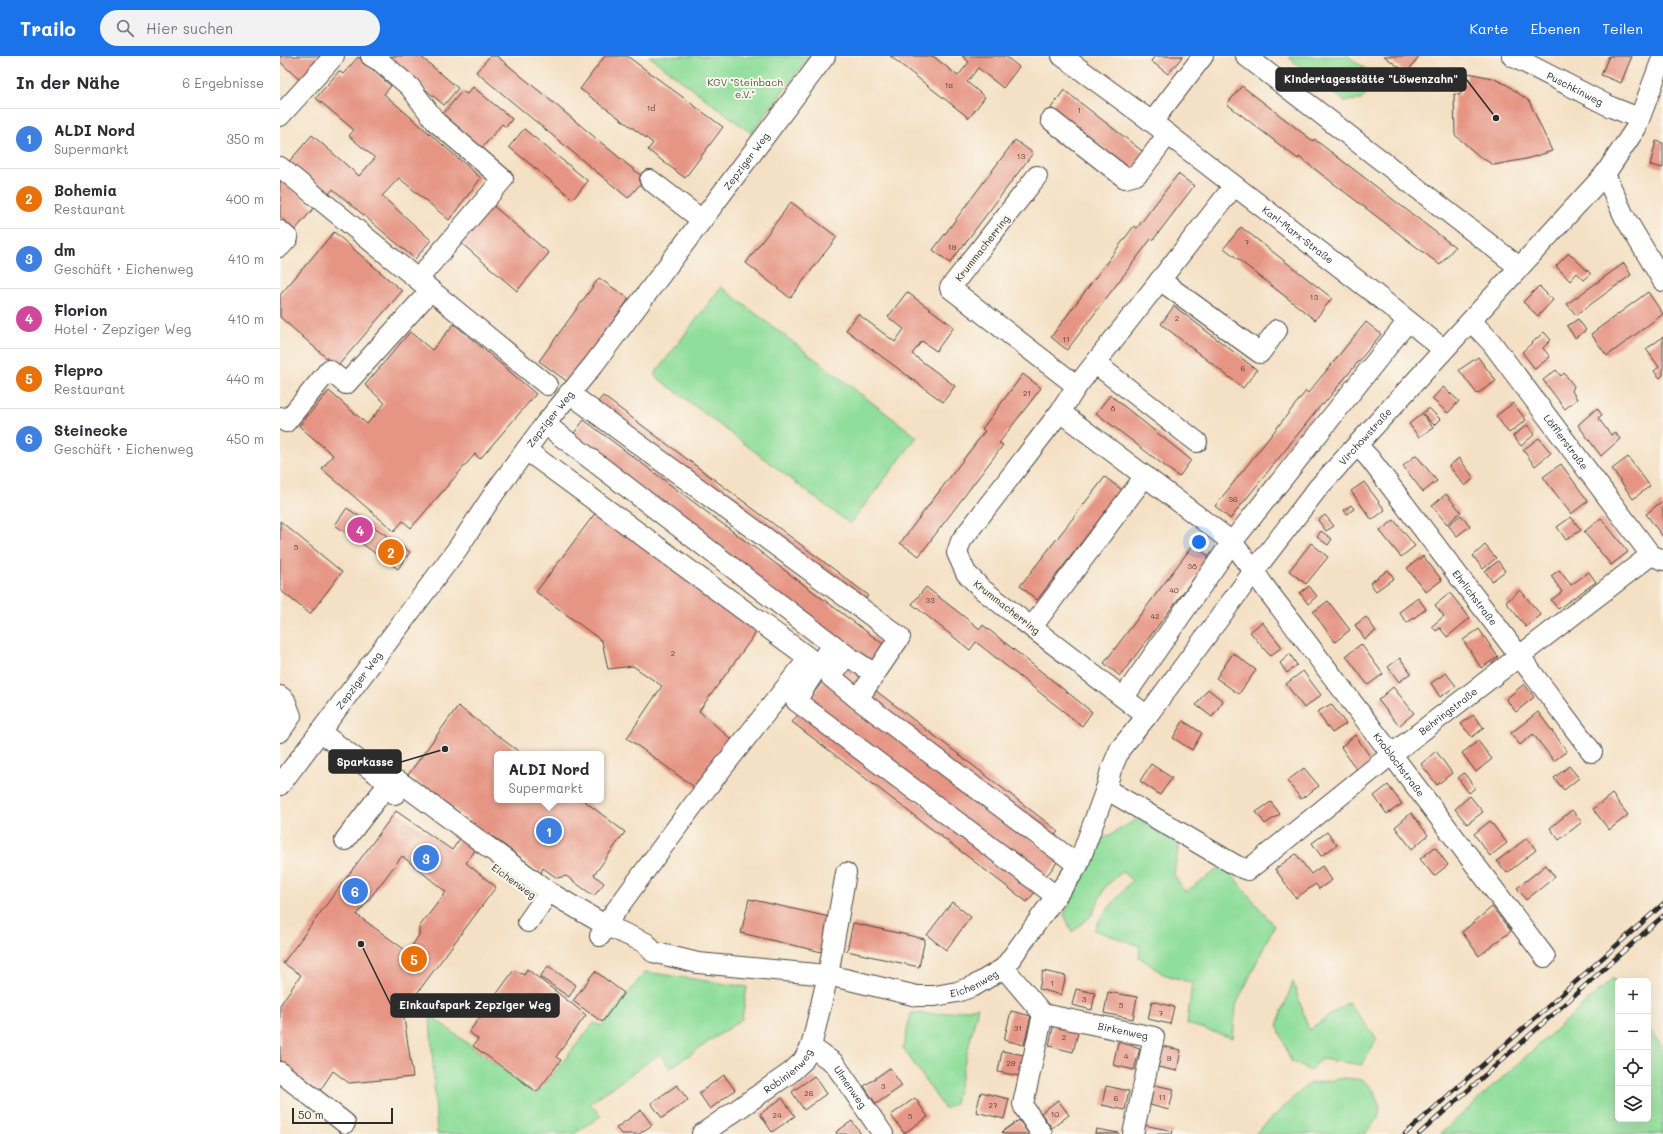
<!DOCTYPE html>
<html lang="de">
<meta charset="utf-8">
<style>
body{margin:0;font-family:Mali,sans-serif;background:#f2f2f3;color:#2b2b33}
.controls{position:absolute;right:12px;bottom:12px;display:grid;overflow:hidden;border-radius:6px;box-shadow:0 4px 16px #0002}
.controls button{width:36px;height:36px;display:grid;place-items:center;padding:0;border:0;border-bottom:1px solid #e1e1e2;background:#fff;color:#2b2b33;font:20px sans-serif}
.scale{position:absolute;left:12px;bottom:10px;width:101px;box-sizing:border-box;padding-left:4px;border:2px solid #2b2b2b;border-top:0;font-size:11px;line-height:14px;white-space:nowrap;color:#2b2b2b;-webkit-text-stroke:3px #fbf7ec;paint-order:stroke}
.you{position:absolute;left:919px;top:486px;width:14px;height:14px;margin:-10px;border:3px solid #fff;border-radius:50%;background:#1a73e8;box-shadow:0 0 0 6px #1a73e833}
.badge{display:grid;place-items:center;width:26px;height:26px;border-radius:50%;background:#1a73e8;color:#fff;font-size:13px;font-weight:700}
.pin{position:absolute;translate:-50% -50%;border:2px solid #fff;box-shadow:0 1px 4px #0006}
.popup{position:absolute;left:214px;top:695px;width:110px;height:52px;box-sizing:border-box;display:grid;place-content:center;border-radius:6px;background:#fff;filter:drop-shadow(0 1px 3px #0005);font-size:13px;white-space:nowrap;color:#7c7c81}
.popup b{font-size:15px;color:#2b2b33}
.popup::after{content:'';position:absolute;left:50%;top:100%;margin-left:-8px;border:8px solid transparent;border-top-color:#fff}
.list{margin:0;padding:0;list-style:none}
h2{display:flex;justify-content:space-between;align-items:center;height:52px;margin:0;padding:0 16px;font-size:17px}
h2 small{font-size:13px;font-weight:400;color:#7c7c81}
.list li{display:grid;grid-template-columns:26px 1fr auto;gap:12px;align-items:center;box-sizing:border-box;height:60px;padding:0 16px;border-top:1px solid #e1e1e2}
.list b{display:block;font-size:15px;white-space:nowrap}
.list p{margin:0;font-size:13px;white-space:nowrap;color:#7c7c81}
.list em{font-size:13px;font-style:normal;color:#7c7c81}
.icon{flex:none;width:22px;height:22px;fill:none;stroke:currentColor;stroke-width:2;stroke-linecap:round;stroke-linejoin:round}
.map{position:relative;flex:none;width:1383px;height:1078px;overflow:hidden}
header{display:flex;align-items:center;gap:24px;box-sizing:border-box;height:56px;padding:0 20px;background:#1a73e8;color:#fff}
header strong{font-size:19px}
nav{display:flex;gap:22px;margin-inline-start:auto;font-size:14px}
.search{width:280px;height:36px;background:#f2f2f3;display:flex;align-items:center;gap:10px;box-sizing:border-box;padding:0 14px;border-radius:22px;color:#7c7c81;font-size:15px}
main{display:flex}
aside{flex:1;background:#fff}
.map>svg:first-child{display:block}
</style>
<header>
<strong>Trailo</strong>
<div class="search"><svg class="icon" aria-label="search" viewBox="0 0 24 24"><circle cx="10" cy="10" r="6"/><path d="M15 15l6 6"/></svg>Hier suchen</div>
<nav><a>Karte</a><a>Ebenen</a><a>Teilen</a></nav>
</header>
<main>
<aside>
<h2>In der Nähe<small>6 Ergebnisse</small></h2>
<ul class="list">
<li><span class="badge" style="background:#3f7fe0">1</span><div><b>ALDI Nord</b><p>Supermarkt</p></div><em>350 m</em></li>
<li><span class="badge" style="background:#e8710a">2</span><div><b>Bohemia</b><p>Restaurant</p></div><em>400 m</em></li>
<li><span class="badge" style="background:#3f7fe0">3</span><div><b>dm</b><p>Geschäft · Eichenweg</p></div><em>410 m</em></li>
<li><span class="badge" style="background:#d1479c">4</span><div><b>Florion</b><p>Hotel · Zepziger Weg</p></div><em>410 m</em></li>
<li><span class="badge" style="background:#e8710a">5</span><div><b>Flepro</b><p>Restaurant</p></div><em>440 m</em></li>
<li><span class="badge" style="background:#3f7fe0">6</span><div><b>Steinecke</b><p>Geschäft · Eichenweg</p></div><em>450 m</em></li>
</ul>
</aside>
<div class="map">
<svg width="1383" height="1078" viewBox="0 0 1383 1078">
<rect width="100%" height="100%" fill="#fbf7ec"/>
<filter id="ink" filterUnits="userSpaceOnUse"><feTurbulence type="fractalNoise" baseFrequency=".025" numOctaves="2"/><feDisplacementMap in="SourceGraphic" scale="8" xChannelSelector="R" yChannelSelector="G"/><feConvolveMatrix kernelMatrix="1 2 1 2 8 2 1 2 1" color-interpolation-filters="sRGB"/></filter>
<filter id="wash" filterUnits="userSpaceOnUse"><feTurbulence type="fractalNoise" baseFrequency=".012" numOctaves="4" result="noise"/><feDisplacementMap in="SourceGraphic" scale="16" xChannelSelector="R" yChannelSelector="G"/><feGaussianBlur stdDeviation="0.9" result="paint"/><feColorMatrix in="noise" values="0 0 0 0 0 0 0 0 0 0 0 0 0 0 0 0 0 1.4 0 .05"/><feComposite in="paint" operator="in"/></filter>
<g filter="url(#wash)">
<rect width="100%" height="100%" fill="#f4e0c4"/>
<!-- green -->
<g fill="#90de9b" stroke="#5e8463">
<path d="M369,0H530L471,77Z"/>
<path d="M1011,0H1068L1098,22L1081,44L1064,45L1009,2Z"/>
<path d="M441,231L637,381L570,468L374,319Z"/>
<path d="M857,763L900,780L894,819L905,836L944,809L994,870L956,949L953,982L907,968L912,927L883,918L859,901L860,890L814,874L822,860L852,824L842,816L825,831L812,859L792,876L784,858L823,783Z"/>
<path d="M365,916L467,931L462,963L390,1012L380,998L310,1047L321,1060L294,1078H157L150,959L256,1039L314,967L322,970Z"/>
<path d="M1333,922L1338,929V1063H1368V971L1383,992V1078H1160Z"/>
<path d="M1013,926L1029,974L1068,946L1097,983L1082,1009L1041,1003L1030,1015L1011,1005L997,969Z"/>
<path d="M698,951L675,1047L665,1053L623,992L631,957L659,958Z"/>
<path d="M1064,1022L1083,1024L1093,1033L1100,1052L1098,1062L1084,1078H975L1028,1028Z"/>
</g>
<g id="blocks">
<!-- building -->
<g fill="#e69584" fill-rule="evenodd">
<path d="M0,0H47L23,27L0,6Z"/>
<path d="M112,0H140L178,32L164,49L109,3Z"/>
<path d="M210,0H217L365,123L348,142L196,16Z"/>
<path d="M325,0H347L443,71L405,122L368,94L373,87L300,33Z"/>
<path d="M610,0H653L678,20L689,6L682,0H725L739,11L723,32L698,12L687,26L705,41L689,62Z"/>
<path d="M875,0H903L888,18L871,5Z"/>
<path d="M1104,0H1139L1127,17Z"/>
<path d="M1329,0H1352L1341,27L1321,19Z"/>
<path d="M78,1L111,30L104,38L201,122L169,164L119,122L102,140L151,184L135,203L53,133L46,142L7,108L32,79L79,120L95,102L69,80L74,74L36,42L59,15L63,18Z"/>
<path d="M1188,17L1212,22L1227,29L1249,45L1272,95L1246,103L1214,109L1200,101L1175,79L1174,38L1180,39Z"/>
<path d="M962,30L1033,85L1034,83L1175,191L1160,209L1019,101L1018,103L947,48Z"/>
<path d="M193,31L232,63L226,71L222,68L202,92L162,59L182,35L187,38Z"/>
<path d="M784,34L866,98L853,115L771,52Z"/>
<path d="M244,73L308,125L293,143L229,91Z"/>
<path d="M735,84L753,97L670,207L653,194Z"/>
<path d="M1376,85L1383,87V112L1370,109Z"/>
<path d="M898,118L914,130L873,184L871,183L787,294L771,281L854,170L857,172Z"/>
<path d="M0,123L34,152L15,174L0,161Z"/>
<path d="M511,146L557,181L510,242L466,207Z"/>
<path d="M211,148L269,197L237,235L180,186Z"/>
<path d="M961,171L1052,242L1035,264L944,192Z"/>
<path d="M54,176L122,235L57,311L0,261V239Z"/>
<path d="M1289,197L1311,218L1304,224L1297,217L1290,225L1276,210Z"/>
<path d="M1344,207L1351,219L1296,259L1287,248Z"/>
<path d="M319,222L349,243L288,326L259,305Z"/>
<path d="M1259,230L1273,244L1258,260L1243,246Z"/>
<path d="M627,236L674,271L656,295L642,285L632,298L675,330L663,346L566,274L578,258L615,286L624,273L608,261Z"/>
<path d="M1368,236L1383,258L1327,300L1311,278Z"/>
<path d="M894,250L977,314L963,332L881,268Z"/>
<path d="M1298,263L1306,274L1295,282L1287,270Z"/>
<path d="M1086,266L1101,278L1043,349L1042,348L950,463L935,450L1026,335L1028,337Z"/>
<path d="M174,268L256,338L200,403L195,398L131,472L123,465L114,475L42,413L53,399L19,370L49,335L87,368L105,347L85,329L130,276L152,294Z"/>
<path d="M1264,276L1271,284L1263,292L1270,301L1255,313L1242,296Z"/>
<path d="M1383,281V319L1380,322L1374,315L1379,311L1366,293Z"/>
<path d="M1198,301L1216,325L1197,338L1179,314Z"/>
<path d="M1276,314L1281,320L1284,317L1294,330L1292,335L1297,343L1285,353L1263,324Z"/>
<path d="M743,318L761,332L719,387L723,389L639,500L620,487L705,375L702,373Z"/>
<path d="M1163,331L1179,345L1168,357L1152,343Z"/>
<path d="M830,339L911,404L899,421L816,357Z"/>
<path d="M323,340L588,539L581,550L315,349Z"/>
<path d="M1233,347L1246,364L1229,377L1216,360Z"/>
<path d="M1149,352L1160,363L1154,369L1143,358L1153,372L1139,381L1129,368Z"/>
<path d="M1317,352L1322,359L1318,362L1331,379L1335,376L1340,383L1321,400L1298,369Z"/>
<path d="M304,364L607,591L593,610L291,381Z"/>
<path d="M1247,369L1255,378L1241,390L1233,380Z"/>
<path d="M1259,382L1271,397L1255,410L1243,394Z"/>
<path d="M1136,399L1157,425L1143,436L1123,410Z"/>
<path d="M1348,401L1370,430L1353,443L1332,413Z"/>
<path d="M1179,402L1194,422L1185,430L1169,410Z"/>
<path d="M1281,408L1308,445L1291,458L1263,421Z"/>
<path d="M825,421L842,434L757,544L740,530Z"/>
<path d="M1084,426L1105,454L1092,464L1071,435Z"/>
<path d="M1166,438L1181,456L1167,468L1152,450Z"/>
<path d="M1381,446L1383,448V481L1366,458Z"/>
<path d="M1071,449L1074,453L1067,458L1064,454Z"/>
<path d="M67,452L130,496L118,513L55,469Z"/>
<path d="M319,452L478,574L419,655L458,689L421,736L347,682L382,630L353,610L328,613L322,585L256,536Z"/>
<path d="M1045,459L1054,470L1046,475L1038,464Z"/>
<path d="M1181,459L1190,470L1177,480L1168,469Z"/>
<path d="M1291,461L1301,474L1286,484L1277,471Z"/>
<path d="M1321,462L1348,496L1331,509L1304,476Z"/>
<path d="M1114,464L1135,490L1121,501L1100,475Z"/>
<path d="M0,465L62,516L30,558L0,534Z"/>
<path d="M1041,475L1052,483L1048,489L1037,481Z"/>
<path d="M1031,487L1048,501L1026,528L1009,515Z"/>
<path d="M913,489L930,501L840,620L824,607Z"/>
<path d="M1205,489L1216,502L1203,513L1193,500Z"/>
<path d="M1143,500L1162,524L1146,536L1127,512Z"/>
<path d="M1218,505L1225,515L1212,525L1205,515Z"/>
<path d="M1108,514L1114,522L1096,535L1090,527Z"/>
<path d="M1279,514L1291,529L1309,516L1316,526L1278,553L1271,544L1282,536L1271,520Z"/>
<path d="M1029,530L1037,540L1028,548L1020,537Z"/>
<path d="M646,531L700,573L703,569L812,656L802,670L696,586L690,594L632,548Z"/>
<path d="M1240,534L1261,559L1246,571L1226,546Z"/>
<path d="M1170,537L1190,562L1167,581L1160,572L1156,575L1152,570L1164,560L1155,549Z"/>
<path d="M1138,542L1146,553L1127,567L1119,556Z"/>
<path d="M1048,545L1070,574L1055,586L1033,556Z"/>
<path d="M1086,561L1096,575L1085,583L1075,569Z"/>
<path d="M982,566L1002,591L990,600L970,576Z"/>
<path d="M1199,573L1218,601L1201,612L1183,584Z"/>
<path d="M1081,588L1103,618L1088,629L1066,600Z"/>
<path d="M953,597L976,614L959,638L936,622Z"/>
<path d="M1010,598L1017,609L1007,617L1000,607Z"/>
<path d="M1120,602L1131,617L1119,626L1108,611Z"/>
<path d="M566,611L584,623L577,634L559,622Z"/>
<path d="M1023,615L1041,639L1024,652L1006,628Z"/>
<path d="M1166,617L1176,630L1160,641L1151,627Z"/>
<path d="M543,625L779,804L763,824L527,645Z"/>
<path d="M1244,628L1254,641L1236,656L1226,643Z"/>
<path d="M1113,631L1134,657L1119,670L1098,644Z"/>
<path d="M928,633L943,645L932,661L916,649Z"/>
<path d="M595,634L778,775L771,785L588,644Z"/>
<path d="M1051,648L1066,668L1052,677L1037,656Z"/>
<path d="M178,650L242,698H217V744H303L345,776L314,819L324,827L314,840L286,820L277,822L263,812L261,817L208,777L186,807L216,831L123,956L133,1021L69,1027L53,1015L39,1036L0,1007V949L21,919L3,907L116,755L172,794L192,766L128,719ZM122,800L166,836L139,871V879L128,896L77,859Z"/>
<path d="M520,656L756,835L747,846L512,666Z"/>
<path d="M1258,656L1287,695L1274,705L1253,678L1240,689L1231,677Z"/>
<path d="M1193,659L1204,672L1192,681L1181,668Z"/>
<path d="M903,665L922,677L912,694L893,682Z"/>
<path d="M1075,679L1094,706L1079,717L1061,691Z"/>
<path d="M1198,685L1212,703L1196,716L1182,697Z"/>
<path d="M1156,695L1172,717L1157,729L1141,708Z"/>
<path d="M871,708L892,722L880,739L860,725Z"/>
<path d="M1289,710L1299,722L1284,734L1274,722Z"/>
<path d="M1024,712L1039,730L1021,743L1007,725Z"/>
<path d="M1184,717L1195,732L1189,737L1178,722Z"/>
<path d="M1108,729L1122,748L1107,758L1094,740Z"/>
<path d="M1332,738L1348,759L1329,774L1313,753Z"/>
<path d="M1190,740L1203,756L1187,768L1175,753Z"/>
<path d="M991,746L1000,758L985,768L976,756Z"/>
<path d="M1292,754L1302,766L1279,784L1270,772Z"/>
<path d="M1131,757L1148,779L1132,793L1115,771Z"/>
<path d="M1210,765L1227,787L1210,800L1194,778Z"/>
<path d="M1047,776L1057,789L1041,800L1032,787Z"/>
<path d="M1247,782L1256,794L1227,817L1217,805Z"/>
<path d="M1155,791L1168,809L1154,820L1140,803Z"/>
<path d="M1016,798L1031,818L1042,810L1052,824L1039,833L1036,828L1016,842L995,813Z"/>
<path d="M1266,809L1275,821L1246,844L1237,832Z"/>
<path d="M469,843L554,862L546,897L461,877Z"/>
<path d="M672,846L691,861L666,894L647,879Z"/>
<path d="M1212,851L1231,875L1199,900L1182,876Z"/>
<path d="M573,867L645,883L639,911L567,895Z"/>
<path d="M268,910L296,929L289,941L260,921Z"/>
<path d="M247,913L306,959L276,1001L281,1004L257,1036L193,990L198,983L189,976L234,914L244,919Z"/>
<path d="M315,915L344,937L322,966L293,945Z"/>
<path d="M763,915L786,920L781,939L759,933Z"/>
<path d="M796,933L815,937L812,954L792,949Z"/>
<path d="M828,936L857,941L853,963L824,957Z"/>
<path d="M872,945L894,951L890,968L868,963Z"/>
<path d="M731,955L751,960L744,989L724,984Z"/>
<path d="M774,967L799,973L793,996L769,990Z"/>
<path d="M838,986L860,992L854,1014L833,1009Z"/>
<path d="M882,990L901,994L897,1015L878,1011Z"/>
<path d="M722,995L744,999L739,1020L718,1016Z"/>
<path d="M610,1012L622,1030L596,1048L584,1030Z"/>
<path d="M444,1019L455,1034L430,1053L419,1037Z"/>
<path d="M534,1020L546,1038L524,1054L512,1036Z"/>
<path d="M397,1029L408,1044L382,1062L371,1047Z"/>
<path d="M874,1029L894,1033L889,1054L870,1049Z"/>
<path d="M826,1030L849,1035L845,1054L822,1049Z"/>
<path d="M701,1036L729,1043L724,1063L696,1056Z"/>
<path d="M502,1042L515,1060L492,1076L480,1058Z"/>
<path d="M635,1042L648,1061L624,1077L611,1059Z"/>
<path d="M778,1044L789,1059L772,1072L761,1057Z"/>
<path d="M361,1054L372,1069L359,1078H341L336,1072Z"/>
<path d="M739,1064L749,1078H724L722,1076Z"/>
<path d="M572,1065L581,1078H557L556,1076Z"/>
<path d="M864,1069L893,1075L892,1078H862Z"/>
<path d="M816,1073L839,1077V1078H815Z"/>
</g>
</g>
</g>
<g filter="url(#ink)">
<use href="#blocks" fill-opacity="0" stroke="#494642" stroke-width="1"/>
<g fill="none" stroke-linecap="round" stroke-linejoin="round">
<defs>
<g id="minor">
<path d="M91,0L101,6L130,31L156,66L223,123L138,223"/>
<path id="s1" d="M782,0L872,66L1095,238L1163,293"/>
<path d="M966,0L1239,211"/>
<path id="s2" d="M1232,0L1331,51L1359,62"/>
<path d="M1383,0L1356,72L1325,118L1344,160L1383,225"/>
<path d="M0,60L54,0"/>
<path d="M771,64L845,122L856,119L862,113L888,78"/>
<path d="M872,66L923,0"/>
<path d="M0,111L267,329"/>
<path d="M757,120L670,232L797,330"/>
<path d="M370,124L422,164"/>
<path d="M0,175L8,182L0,191"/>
<path d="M880,224L980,297L997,274"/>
<path id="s3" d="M1191,265L1211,286L1371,499L1383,504"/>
<path d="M816,308L917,386"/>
<path d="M289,337L620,581L578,643L798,809"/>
<path id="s4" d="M780,356L952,486L974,515L984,530L1265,901"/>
<path d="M0,361L6,366L49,314L66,328L151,234"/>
<path d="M265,368L566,599L595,618"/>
<path id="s5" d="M1077,389L1090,403L1312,696"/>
<path d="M246,394L529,602L414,748L331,861L320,880"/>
<path d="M752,571L865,420"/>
<path d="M552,588L516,645L776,840"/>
<path d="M566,599L551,621L578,643"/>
<path d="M0,640L5,644L11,660L0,676"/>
<path d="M844,641L952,486L1128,265"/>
<path d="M867,660L703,534L686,517L677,497L681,485L780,356L797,330L954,130"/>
<path d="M40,676L109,727L112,736L115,738"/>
<path id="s6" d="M109,727L120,726L269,836L325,869L366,887L373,896L418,907L548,919L637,940H655L677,936L694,930L724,912L792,818L798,809L826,733L831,714L840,693L867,660L974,515L1038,432L1077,389L1325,118"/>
<path id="s7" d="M0,729L178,492L215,436L265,368L314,308L545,0"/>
<path id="s8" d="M826,733L957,810L968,814L1112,698L1371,499"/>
<path d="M65,784L109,727"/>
<path d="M248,866L262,846"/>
<path id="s9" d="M724,912L763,958L874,981L853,1078"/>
<path id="s10" d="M531,991L554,1007L603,1078"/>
<path d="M0,1016L65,1067"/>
<path id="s11" d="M422,1078L510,1017L523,1005L531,991L548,919L566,817"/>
<path d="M762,1078L745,1053L743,1048L763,958"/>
</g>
</defs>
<!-- minor casing -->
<use href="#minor" stroke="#494642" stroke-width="22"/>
<!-- minor -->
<use href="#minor" stroke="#fff" stroke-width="20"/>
<defs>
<g id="rail">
<path d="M1125,1078L1383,848"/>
<path d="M1139,1078L1383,860"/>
</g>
</defs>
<!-- rail casing -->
<use href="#rail" stroke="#2b2b2b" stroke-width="4.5"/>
<!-- rail -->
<use href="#rail" stroke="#fbf7ec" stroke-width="3" stroke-dasharray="9" stroke-linecap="butt"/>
</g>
</g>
<g text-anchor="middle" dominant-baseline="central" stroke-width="4" stroke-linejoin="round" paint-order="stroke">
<!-- number labels -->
<g font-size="8" fill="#5a4641">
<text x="669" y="29">1a</text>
<text x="371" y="52">1d</text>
<text x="799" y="54">1</text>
<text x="741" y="100">13</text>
<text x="967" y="186">7</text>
<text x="672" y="191">19</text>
<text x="1034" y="241">13</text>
<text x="897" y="262">2</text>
<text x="786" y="283">11</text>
<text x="963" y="312">6</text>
<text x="747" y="337">21</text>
<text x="833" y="352">8</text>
<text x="953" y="443">36</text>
<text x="16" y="491">5</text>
<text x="912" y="510">38</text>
<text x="894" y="534">40</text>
<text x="650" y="544">33</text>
<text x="875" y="560">42</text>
<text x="393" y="597">2</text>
<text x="772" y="927">1</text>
<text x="804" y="943">3</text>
<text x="841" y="949">5</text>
<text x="881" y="957">7</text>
<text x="738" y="972">31</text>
<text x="784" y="981">2</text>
<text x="846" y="1000">4</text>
<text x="889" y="1002">9</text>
<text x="731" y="1007">29</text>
<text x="603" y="1030">3</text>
<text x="529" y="1037">26</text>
<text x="882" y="1041">11</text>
<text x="836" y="1042">6</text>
<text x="713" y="1049">27</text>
<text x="775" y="1058">10</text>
<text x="497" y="1059">24</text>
<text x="630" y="1060">5</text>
</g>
<!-- park labels -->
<g font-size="10" fill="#445847" stroke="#fbf7ec">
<text x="465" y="26">KGV "Steinbach<tspan x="465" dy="12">e.V."</tspan></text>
</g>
<!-- street labels -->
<g font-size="10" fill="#2b2b2b" stroke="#fbf7ec">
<text stroke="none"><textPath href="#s2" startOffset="71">Puschkinweg</textPath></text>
<text stroke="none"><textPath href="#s7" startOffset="779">Zepziger Weg</textPath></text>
<text stroke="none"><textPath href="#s1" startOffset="296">Karl-Marx-Straße</textPath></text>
<text transform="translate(702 192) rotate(-52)">Krummacherring</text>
<text stroke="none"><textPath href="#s7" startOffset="455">Zepziger Weg</textPath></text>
<text stroke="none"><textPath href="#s6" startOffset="1327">Virchowstraße</textPath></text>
<text stroke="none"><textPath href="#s3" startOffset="154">Löfflerstraße</textPath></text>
<text stroke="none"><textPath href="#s5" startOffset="193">Ehrlichstraße</textPath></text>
<text transform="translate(727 551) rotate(38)">Krummacherring</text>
<text stroke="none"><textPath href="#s7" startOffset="131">Zepziger Weg</textPath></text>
<text stroke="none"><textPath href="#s8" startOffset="419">Behringstraße</textPath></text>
<text stroke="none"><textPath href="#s4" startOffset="494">Knoblochstraße</textPath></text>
<text transform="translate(234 825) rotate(36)">Eichenweg</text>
<text stroke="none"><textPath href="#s6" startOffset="645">Eichenweg</textPath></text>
<text stroke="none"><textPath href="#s9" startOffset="142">Birkenweg</textPath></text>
<text stroke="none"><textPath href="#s11" startOffset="107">Robinienweg</textPath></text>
<text stroke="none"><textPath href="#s10" startOffset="57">Ulmenweg</textPath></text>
</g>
</g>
<!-- callouts -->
<path fill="none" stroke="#2b2b2b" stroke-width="1.5" d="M1216 62L1186 23M165 693L121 706M81 888L111 949"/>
<g fill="#2b2b2b" stroke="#fbf7ec" stroke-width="1.5">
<circle cx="1216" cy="62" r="4"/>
<circle cx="165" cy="693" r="4"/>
<circle cx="81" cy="888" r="4"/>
</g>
<g fill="#2b2b2b" stroke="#2b2b2b" stroke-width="1.5">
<rect x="996" y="12" width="190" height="23" rx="4"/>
<rect x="49" y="694" width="72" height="23" rx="4"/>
<rect x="111" y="938" width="168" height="23" rx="4"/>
</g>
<g font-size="11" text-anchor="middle" font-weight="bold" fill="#fff">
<text x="1091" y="27">Kindertagesstätte "Löwenzahn"</text>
<text x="85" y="710">Sparkasse</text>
<text x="195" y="953">Einkaufspark Zepziger Weg</text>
</g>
</svg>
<div class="controls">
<button>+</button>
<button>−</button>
<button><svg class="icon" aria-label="locate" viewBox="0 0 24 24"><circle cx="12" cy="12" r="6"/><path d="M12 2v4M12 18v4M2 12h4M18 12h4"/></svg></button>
<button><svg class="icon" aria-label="layers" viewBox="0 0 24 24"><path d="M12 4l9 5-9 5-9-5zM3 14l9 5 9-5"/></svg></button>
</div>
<div class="scale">50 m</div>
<div class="you"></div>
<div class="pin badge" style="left:269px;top:775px;background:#3f7fe0">1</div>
<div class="popup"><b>ALDI Nord</b>Supermarkt</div>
<div class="pin badge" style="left:111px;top:496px;background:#e8710a">2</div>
<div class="pin badge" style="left:146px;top:802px;background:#3f7fe0">3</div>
<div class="pin badge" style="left:80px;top:474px;background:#d1479c">4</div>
<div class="pin badge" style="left:134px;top:903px;background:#e8710a">5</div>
<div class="pin badge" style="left:75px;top:835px;background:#3f7fe0">6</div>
</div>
</main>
